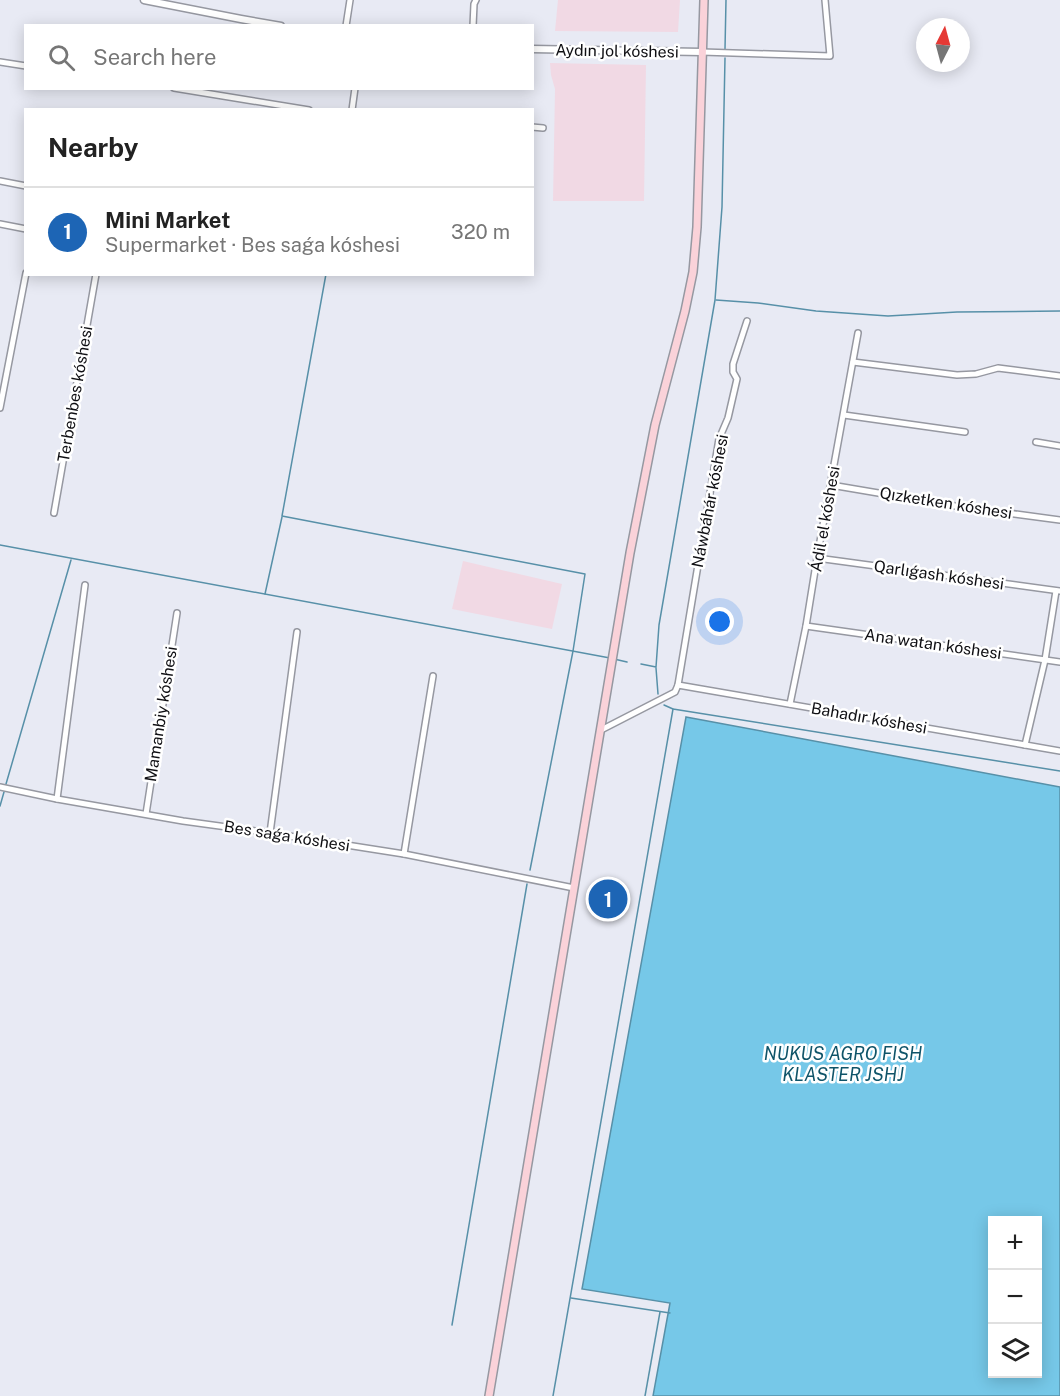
<!DOCTYPE html>
<meta charset="utf-8">
<style>
body{margin:0;font-family:"Public Sans",sans-serif;background:#f2f2f2;color:#222}
.controls{position:absolute;right:18px;bottom:18px;display:grid;overflow:hidden;border-radius:0px;box-shadow:0 3px 15px #0003}
.controls button{width:54px;height:54px;display:grid;place-items:center;padding:0;border:0;border-bottom:2px solid #e0e0e0;background:#fff;color:#222;font:30px sans-serif}
.compass{position:absolute;left:916px;top:18px;width:54px;height:54px;border-radius:50%;background:#fff;box-shadow:0 3px 15px #0003;rotate:6deg}
.you{position:absolute;left:720px;top:622px;width:21px;height:21px;margin:-15px;border:4px solid #fff;border-radius:50%;background:#1a73e8;box-shadow:0 0 0 9px #1a73e833}
.badge{display:grid;place-items:center;width:39px;height:39px;border-radius:50%;background:#1d65b5;color:#fff;font-size:20px;font-weight:700}
.pin{position:absolute;translate:-50% -50%;border:3px solid #fff;box-shadow:0 2px 6px #0006}
.list{margin:0;padding:0;list-style:none}
h2{display:flex;justify-content:space-between;align-items:center;height:78px;margin:0;padding:0 24px;font-size:26px}
h2 small{font-size:20px;font-weight:400;color:#767676}
.list li{display:grid;grid-template-columns:39px 1fr auto;gap:18px;align-items:center;box-sizing:border-box;height:90px;padding:0 24px;border-top:2px solid #e0e0e0}
.list b{display:block;font-size:22px;white-space:nowrap}
.list p{margin:0;font-size:20px;white-space:nowrap;color:#767676}
.list em{font-size:20px;font-style:normal;color:#767676}
.icon{flex:none;width:33px;height:33px;fill:none;stroke:currentColor;stroke-width:2;stroke-linecap:round;stroke-linejoin:round}
.map{position:relative;flex:none;width:1060px;height:1396px;overflow:hidden}
.search{position:absolute;background:#fff;box-shadow:0 3px 15px #0003;left:24px;top:24px;width:510px;height:66px;display:flex;align-items:center;gap:15px;box-sizing:border-box;padding:0 21px;border-radius:0px;color:#767676;font-size:22px}
.panel{position:absolute;background:#fff;box-shadow:0 3px 15px #0003;left:24px;top:108px;width:510px;height:168px;border-radius:0px}
.map>svg:first-child{display:block}
</style>
<div class="map">
<svg width="1060" height="1396" viewBox="0 0 1060 1396">
<rect width="100%" height="100%" fill="#e8eaf4"/>
<!-- industrial -->
<g fill="#f1d9e4">
<path d="M558,0H680L678,32L555,31Z"/>
<path d="M550,63L646,65L644,201H553L555,89L551,75Z"/>
<path d="M463,561L562,584L552,629L452,609Z"/>
</g>
<!-- water -->
<path fill="#76c8e8" stroke="#5790a8" stroke-width="1.5" fill-rule="evenodd" d="M686,717L1060,787V1396H653L670,1303L582,1289ZM992,1220H1038V1374H992Z"/>
<g fill="none" stroke-linecap="round" stroke-linejoin="round">
<!-- stream -->
<g stroke="#5790a8" stroke-width="1.5">
<path d="M725,49L726,0"/>
<path d="M326,274L282,516L585,574L573,651L530,870"/>
<path d="M716,300L758,303L816,311L888,316L957,312L1060,311"/>
<path d="M0,545L610,658"/>
<path d="M265,594L282,517"/>
<path d="M614,659L627,662"/>
<path d="M641,664L656,667L659,625L715,300L722,207L725,58"/>
<path d="M656,668L658,694"/>
<path d="M664,705L673,709L1060,771"/>
<path d="M6,784L71,560"/>
<path d="M0,806L4,792"/>
<path d="M571,1298L670,1313"/>
<path d="M452,1325L527,884"/>
<path d="M553,1396L673,709"/>
<path d="M645,1396L660,1312"/>
</g>
<defs>
<g id="minor">
<path d="M346,26L350,0"/>
<path d="M473,26L474,4L476,0"/>
<path d="M702,52L830,56L825,0"/>
<path d="M0,62L26,66"/>
<path d="M174,88L309,110"/>
<path d="M352,110L355,88"/>
<path d="M532,127L543,128"/>
<path d="M0,181L26,186"/>
<path d="M0,224L26,229"/>
<path d="M853,362L957,375L976,374L998,368L1060,376"/>
<path d="M0,408L26,273"/>
<path d="M844,415L965,432"/>
<path d="M1036,442L1060,446"/>
<path d="M831,485L955,506L1060,520"/>
<path d="M54,513L96,274"/>
<path d="M817,558L1060,591"/>
<path d="M806,626L1060,662"/>
<path d="M678,685L1060,751"/>
<path d="M790,704L806,626L817,558L858,333"/>
<path d="M601,730L675,692L678,685L719,439L728,418L737,379L733,372V364L747,321"/>
<path d="M1025,745L1045,660L1056,591"/>
<path d="M0,787L57,799L183,821L270,833L404,854L574,888"/>
<path d="M57,799L85,585"/>
<path d="M146,814L177,613"/>
<path d="M270,833L297,632"/>
<path d="M404,854L433,676"/>
</g>
<g id="tertiary">
<path d="M144,0L241,19L281,26"/>
<path d="M532,49L702,52"/>
</g>
<path id="secondary" d="M489,1396L630,553L655,425L685,311L693,272L697,227L704,0"/>
</defs>
<!-- minor casing -->
<use href="#minor" stroke="#9698a1" stroke-width="8"/>
<!-- tertiary casing -->
<use href="#tertiary" stroke="#9698a1" stroke-width="9"/>
<!-- secondary casing -->
<use href="#secondary" stroke="#9698a1" stroke-width="10"/>
<!-- minor -->
<use href="#minor" stroke="#fff" stroke-width="5"/>
<!-- tertiary -->
<use href="#tertiary" stroke="#fff" stroke-width="6"/>
<!-- secondary -->
<use href="#secondary" stroke="#fad2d9" stroke-width="7"/>
</g>
<g text-anchor="middle" dominant-baseline="central" stroke-width="5" stroke-linejoin="round" paint-order="stroke">
<!-- street labels -->
<g font-size="16" fill="#0f0f13" stroke="#fff">
<text transform="translate(617 51) rotate(1)">Aydın jol kóshesi</text>
<text transform="translate(75 394) rotate(-80)">Terbenbes kóshesi</text>
<text transform="translate(710 501) rotate(-79)">Náwbáhár kóshesi</text>
<text transform="translate(946 503) rotate(9)">Qızketken kóshesi</text>
<text transform="translate(825 519) rotate(-80)">Ádil el kóshesi</text>
<text transform="translate(939 575) rotate(8)">Qarlıǵash kóshesi</text>
<text transform="translate(933 644) rotate(8)">Ana watan kóshesi</text>
<text transform="translate(161 714) rotate(-81)">Mamanbiy kóshesi</text>
<text transform="translate(869 718) rotate(10)">Bahadır kóshesi</text>
<text transform="translate(287 836) rotate(9)">Bes saǵa kóshesi</text>
</g>
<!-- water labels -->
<g font-size="18" font-style="italic" fill="#0f5469" stroke="#fff">
<text x="843" y="1053">NUKUS AGRO FISH<tspan x="843" dy="21">KLASTER JSHJ</tspan></text>
</g>
</g>
</svg>
<div class="controls">
<button>+</button>
<button>−</button>
<button><svg class="icon" aria-label="layers" viewBox="0 0 24 24"><path d="M12 4l9 5-9 5-9-5zM3 14l9 5 9-5"/></svg></button>
</div>
<svg class="compass" viewBox="-18 -18 36 36"><path d="M0-13l5 13h-10z" fill="#e53935"/><path d="M0 13l5-13h-10z" fill="#767676"/></svg>
<div class="you"></div>
<div class="pin badge" style="left:608px;top:899px">1</div>
<div class="search"><svg class="icon" aria-label="search" viewBox="0 0 24 24"><circle cx="10" cy="10" r="6"/><path d="M15 15l6 6"/></svg>Search here</div>
<section class="panel">
<h2>Nearby<small></small></h2>
<ul class="list">
<li><span class="badge">1</span><div><b>Mini Market</b><p>Supermarket · Bes saǵa kóshesi</p></div><em>320 m</em></li>
</ul>
</section>
</div>
